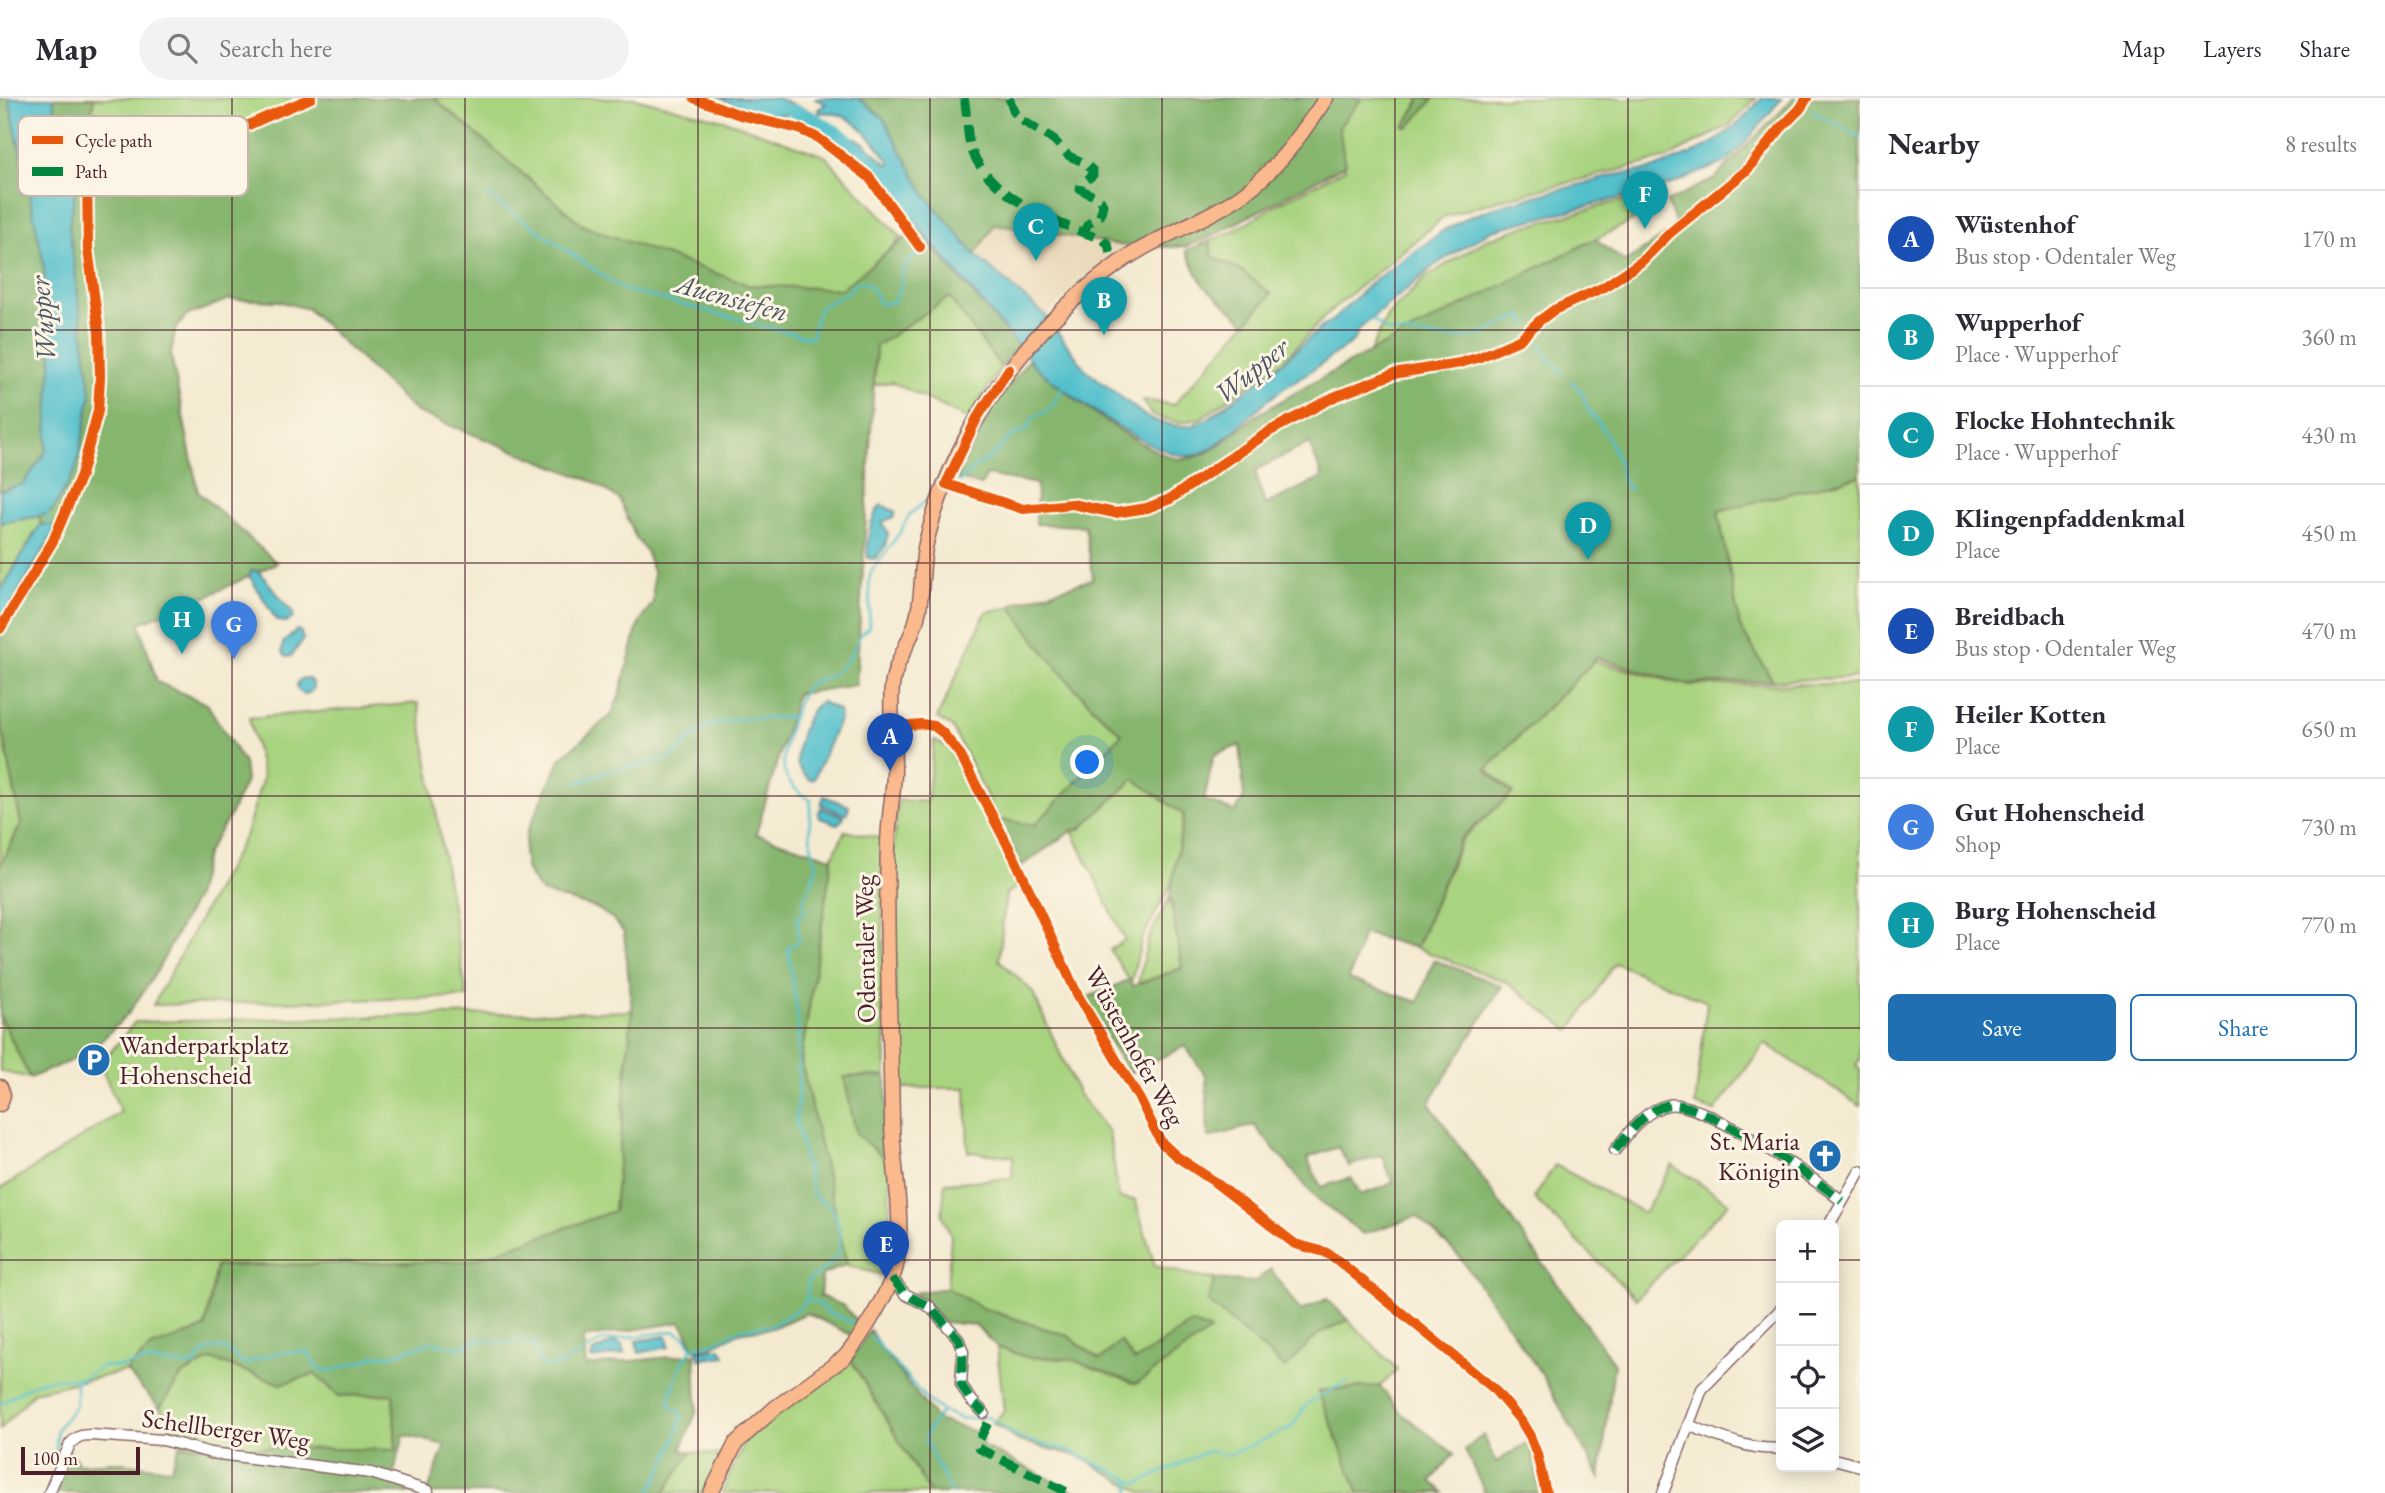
<!DOCTYPE html>
<meta charset="utf-8">
<style>
body{margin:0;font-family:"EB Garamond",serif;background:#f2f2f3;color:#2b2b33}
.controls{position:absolute;right:21px;bottom:21px;display:grid;overflow:hidden;border-radius:10px;box-shadow:0 4px 18px #0003}
.controls button{width:63px;height:63px;display:grid;place-items:center;padding:0;border:0;border-bottom:2px solid #e1e1e2;background:#fff;color:#2b2b33;font:35px sans-serif}
.scale{position:absolute;left:21px;bottom:18px;width:119px;box-sizing:border-box;padding-left:7px;border:4px solid #4a1f2b;border-top:0;font-size:19px;line-height:24px;white-space:nowrap;color:#4a1f2b;-webkit-text-stroke:5px #fcf5e5;paint-order:stroke}
.you{position:absolute;left:1088px;top:665px;width:24px;height:24px;margin:-18px;border:5px solid #fff;border-radius:50%;background:#1a73e8;box-shadow:0 0 0 10px #1a73e833}
.badge{display:grid;place-items:center;width:46px;height:46px;border-radius:50%;background:#1f6fb2;color:#fff;font-size:23px;font-weight:700}
.pin{position:absolute;translate:-50% -58px;filter:drop-shadow(0 2px 4px #0008)}
.pin::after{content:'';position:absolute;top:37px;width:24px;height:21px;background:inherit;clip-path:polygon(0 0,100% 0,50% 100%)}
.list{margin:0;padding:0;list-style:none}
h2{display:flex;justify-content:space-between;align-items:center;height:91px;margin:0;padding:0 28px;font-size:30px}
h2 small{font-size:23px;font-weight:400;color:#7c7c81}
.list li{display:grid;grid-template-columns:46px 1fr auto;gap:21px;align-items:center;box-sizing:border-box;height:98px;padding:0 28px;border-top:2px solid #e1e1e2}
.list b{display:block;font-size:26px;white-space:nowrap}
.list p{margin:0;font-size:23px;white-space:nowrap;color:#7c7c81}
.list em{font-size:23px;font-style:normal;color:#7c7c81}
.actions{display:flex;gap:14px;padding:21px 28px}
.actions a{flex:1;padding:16px 0;border:2px solid #1f6fb2;border-radius:10px;text-align:center;font-size:24px;color:#1f6fb2}
.actions .main{background:#1f6fb2;color:#fff}
.icon{flex:none;width:38px;height:38px;fill:none;stroke:currentColor;stroke-width:2;stroke-linecap:round;stroke-linejoin:round}
.map{position:relative;flex:none;width:1860px;height:1395px;overflow:hidden}
header{display:flex;align-items:center;gap:42px;box-sizing:border-box;height:98px;padding:0 35px;background:#fff;border-bottom:2px solid #e1e1e2}
header strong{font-size:33px}
nav{display:flex;gap:38px;margin-inline-start:auto;font-size:24px}
.search{width:490px;height:63px;background:#f2f2f3;display:flex;align-items:center;gap:18px;box-sizing:border-box;padding:0 24px;border-radius:38px;color:#7c7c81;font-size:26px}
main{display:flex}
aside{flex:1;background:#fff}
.map>svg:first-child{display:block}
</style>
<header>
<strong>Map</strong>
<div class="search"><svg class="icon" aria-label="search" viewBox="0 0 24 24"><circle cx="10" cy="10" r="6"/><path d="M15 15l6 6"/></svg>Search here</div>
<nav><a>Map</a><a>Layers</a><a>Share</a></nav>
</header>
<main>
<div class="map">
<svg width="1860" height="1395" viewBox="0 0 1860 1395">
<rect width="100%" height="100%" fill="#fcf5e5"/>
<filter id="ink" filterUnits="userSpaceOnUse"><feTurbulence type="fractalNoise" baseFrequency=".0143" numOctaves="2"/><feDisplacementMap in="SourceGraphic" scale="14" xChannelSelector="R" yChannelSelector="G"/><feConvolveMatrix kernelMatrix="1 2 1 2 8 2 1 2 1" color-interpolation-filters="sRGB"/></filter>
<filter id="wash" filterUnits="userSpaceOnUse"><feTurbulence type="fractalNoise" baseFrequency=".00686" numOctaves="4" result="noise"/><feDisplacementMap in="SourceGraphic" scale="28" xChannelSelector="R" yChannelSelector="G"/><feGaussianBlur stdDeviation="1.57" result="paint"/><feColorMatrix in="noise" values="0 0 0 0 0 0 0 0 0 0 0 0 0 0 0 0 0 1.4 0 .05"/><feComposite in="paint" operator="in"/></filter>
<g filter="url(#wash)">
<rect width="100%" height="100%" fill="#f4ead1"/>
<!-- built -->
<path fill="#e9d9ba" d="M995,126L1125,148L1046,218L975,157Z"/>
<!-- green -->
<g fill="#a8d37f" stroke="#797955" stroke-width="2">
<path d="M94,0H307L207,52L87,41Z"/>
<path d="M434,0H635L727,23L825,58L902,140L842,193L748,188L582,129Z"/>
<path d="M1362,0H1421L1404,28L1409,29L1434,0H1756L1730,27L1667,60L1491,104L1444,119L1330,213L1282,264L1201,320L1179,325L1151,317L1143,302L1174,307L1271,196L1242,173L1212,158L1210,143L1231,134L1276,107L1345,71L1339,29Z"/>
<path d="M1654,94L1632,123L1369,256L1387,218L1426,179L1488,141L1527,128Z"/>
<path d="M949,199L1001,269L968,321L892,284L874,287L876,248Z"/>
<path d="M1860,378V579L1773,583L1740,529L1718,413Z"/>
<path d="M40,418V427L0,494V425Z"/>
<path d="M1011,509C1044,555 1079,600 1123,636L1035,727L999,722L952,629L937,620L986,514Z"/>
<path d="M1594,563L1686,587L1860,586V962L1856,967L1860,971V1008L1765,945L1715,1013L1695,1007L1707,904L1615,865L1570,933L1506,884L1416,850L1462,741L1513,695L1487,671Z"/>
<path d="M418,605L467,899L153,907L246,736L263,679L249,620Z"/>
<path d="M0,619L21,726L0,768Z"/>
<path d="M934,642L948,649L1023,787L1006,795L999,862L1032,893L1078,995L1109,1035L1119,1100L1135,1102L1155,1168L1203,1180L1215,1181L1209,1204L1284,1269L1318,1236L1348,1222L1398,1272L1380,1288L1318,1293L1359,1395H1143L1078,1358L1019,1343L993,1325L1004,1313L997,1249L1026,1259L1071,1261L1136,1286L1191,1225L1135,1263L1100,1262L1068,1238L982,1210L947,1190L951,1137L942,1117L945,1085L1012,1080L1013,1058L968,1054L966,990H896L894,743L898,702L927,704Z"/>
<path d="M1134,680L1184,716L1172,785L1142,840L1131,885L1110,852L1125,842L1072,733L1080,731Z"/>
<path d="M845,733L881,740L886,978L845,979L889,1064L890,1158L885,1178L846,1167L801,962L832,760Z"/>
<path d="M1170,799L1182,870L1138,886L1148,841Z"/>
<path d="M632,913L614,1113L471,1163L216,1168L205,1230L151,1249L126,1273L34,1294L0,1332V1091L121,1014L100,967L135,924Z"/>
<path d="M0,918L30,980L0,973Z"/>
<path d="M1555,1067L1644,1115L1672,1067L1729,1105L1636,1201L1534,1100Z"/>
<path d="M211,1261L281,1286L315,1276L339,1298L393,1296L396,1352L320,1354L180,1346L160,1310L181,1278Z"/>
<path d="M851,1262L930,1395H722L745,1343L771,1320L840,1272Z"/>
<path d="M691,1354L721,1357L705,1395H664Z"/>
</g>
<!-- forest -->
<g fill="#86b56e" stroke="#686a4c" stroke-width="2" fill-rule="evenodd">
<path d="M0,0H9L43,162L52,255L46,354L23,386L0,393Z"/>
<path d="M53,0H94L88,41L207,52L307,0H434L584,128L748,187L841,191L917,131L1018,247L1001,269L949,199L876,248L856,587L797,596L756,736L832,760L801,962L847,1166L822,1177L820,1198L844,1208L862,1229L855,1239L807,1215L772,1230L737,1235L710,1249L695,1252L681,1224L583,1240L586,1268L695,1256L697,1312L681,1352L691,1354L664,1395H51L69,1353L79,1366L113,1364L171,1371L179,1348L396,1352L393,1296L339,1298L315,1276L281,1286L211,1261L181,1278L160,1310L126,1273L151,1249L205,1230L216,1168L471,1163L614,1113L632,913L624,835L613,821L596,810L541,794L527,773L524,755L527,734L561,660L612,616L620,596L638,527L653,504V474L646,453L636,440L619,401L594,384L416,314L308,211L278,203L229,201L186,218L175,233L171,257L198,394L277,465L201,501L139,525L157,584L207,606L244,665L246,683L230,717L206,756L196,799L157,873L128,916L89,955L30,980L0,918V768L21,726L0,619V494L40,427V418L52,412L91,296L69,129L75,95L63,62ZM404,1337L445,1347L428,1393L392,1382Z"/>
<path d="M858,0H1362L1339,29L1345,67L1208,140L1185,149L1125,148L995,126L975,157L926,98L883,20Z"/>
<path d="M1421,0H1434L1409,29H1404Z"/>
<path d="M1794,0H1860V378L1718,413L1740,529L1773,583L1685,586L1597,560L1486,671L1512,696L1461,740L1416,850L1363,835L1349,881L1418,904L1434,862L1502,888L1429,1005L1614,1266L1600,1380L1542,1277L1503,1220L1459,1158L1417,1118L1363,1136L1314,1098L1254,1027L1208,1040L1206,978L1185,948L1130,975L1112,948L1086,900L1129,882L1133,888L1182,870L1170,797L1184,717L1134,681L1080,731L1072,733L1021,768L999,722L1035,727L1122,636C1079,600 1044,555 1011,509L1016,505L1093,481L1085,428L1036,426L1037,386L987,377L981,387L956,380L995,307L1029,261C1049,285 1154,363 1183,361C1216,359 1234,331 1259,316C1367,251 1483,198 1595,141L1625,164L1677,129L1667,104L1715,80ZM1309,345L1323,379L1265,407L1255,372ZM1240,647L1244,700L1235,714L1204,702L1214,657ZM1338,1049L1349,1068L1382,1057L1393,1085L1361,1097L1351,1080L1321,1089L1307,1060Z"/>
<path d="M1210,143L1212,158L1242,173L1271,196L1246,225L1203,187L1186,153Z"/>
<path d="M886,978L889,1064L856,1036L844,979Z"/>
<path d="M1271,1171L1300,1213L1327,1201L1348,1222L1318,1236L1285,1270L1208,1204L1215,1181L1254,1184Z"/>
<path d="M947,1190L982,1210L1068,1238L1100,1262L1120,1243L1135,1263L1192,1225L1210,1233L1136,1286L1071,1261L1026,1259L997,1249L975,1227L943,1224L914,1195Z"/>
<path d="M870,1232L878,1246L937,1322L983,1336L982,1348L1078,1395H930L851,1262Z"/>
<path d="M1380,1288L1401,1315L1454,1356L1431,1383L1444,1395H1359L1318,1293Z"/>
<path d="M1483,1337L1496,1364L1530,1343L1540,1395H1485L1465,1352Z"/>
</g>
<!-- water -->
<g fill="#53c0cc" stroke="#4e707c" stroke-width="2">
<path d="M9,0H53L63,62L75,95L69,129L91,296L76,372L52,413L40,418L0,425V393L23,386L46,354L52,255L43,162Z"/>
<path d="M720,0H777L813,14L809,22L792,15C776,22 736,9 720,0Z"/>
<path d="M814,0H858L883,20L926,98L975,157L1046,218L1085,271L1149,321L1175,328H1191L1207,321L1270,275L1322,229L1334,221L1372,184L1444,132L1469,119L1505,106L1616,77L1652,71L1698,53L1717,42L1741,23L1762,0H1782L1746,44L1726,64L1667,88L1492,132L1435,167L1358,232C1356,250 1335,251 1326,263C1308,275 1289,286 1272,299C1249,316 1224,348 1196,357C1163,367 1061,292 1035,268L910,119L874,71L860,64L847,51L836,45L830,39L828,33L831,29L863,44L888,67L890,64C872,41 851,10 819,15L818,11L826,6Z"/>
<path d="M881,407L896,414L894,419L884,423L883,427L888,435L885,448L875,461L868,460C866,443 870,420 881,407Z"/>
<path d="M40,427H50L56,430L0,525V494Z"/>
<path d="M255,472L262,477L293,515V520L287,524L278,523L274,518L250,479V474Z"/>
<path d="M297,532L301,534L303,542L291,558L286,559L282,554L283,545Z"/>
<circle cx="305" cy="588" r="8"/>
<path d="M822,604L839,613L840,620L814,681L810,682C804,677 798,672 797,664C796,648 806,610 822,604Z"/>
<path d="M824,698L849,708L847,715L844,716L821,707Z"/>
<path d="M821,710L843,718L844,720L838,726L820,720L818,716Z"/>
<path d="M667,1238L669,1249L639,1255L636,1243Z"/>
<path d="M616,1243L622,1247L624,1256L593,1261L591,1260L593,1254Z"/>
<path d="M721,1250L725,1258L711,1260L710,1258L700,1262L697,1253Z"/>
</g>
<g fill="none" stroke-linecap="round" stroke-linejoin="round">
<!-- stream -->
<g stroke="#53c0cc" stroke-width="2.5">
<path d="M1796,0L1800,4"/>
<path d="M1811,13L1860,39"/>
<path d="M489,98L622,191L811,240L819,210L850,193L854,186L863,184L871,189L880,206L894,204C908,183 893,168 919,157"/>
<path d="M1369,218L1386,233L1442,240H1464L1484,236L1521,217L1528,227"/>
<path d="M1532,234L1547,258L1563,275"/>
<path d="M1570,283C1588,298 1581,297 1590,315C1593,320 1598,323 1601,328C1610,340 1622,370 1623,385L1631,391"/>
<path d="M959,384L981,364L988,362L992,355L998,354C1004,342 1016,334 1028,331L1032,320L1048,313L1063,290"/>
<path d="M47,411L49,429"/>
<path d="M578,685L605,674L670,661L691,640L709,627L734,621L792,619"/>
<path d="M807,1201L820,1206L827,1214L854,1225"/>
<path d="M871,1238L926,1301L942,1313L962,1321L988,1319L1021,1341L1070,1353L1130,1382V1395"/>
<path d="M0,1306C33,1286 39,1278 80,1281"/>
<path d="M941,1314L927,1334L926,1344L951,1395"/>
<path d="M56,1354L57,1331L76,1307V1285L102,1268L118,1269L148,1263L196,1268L197,1260L210,1251L224,1250L245,1266C266,1257 285,1252 309,1254L315,1269C339,1279 347,1262 367,1263L373,1258L393,1257L431,1244L460,1250L479,1241L498,1245H535L539,1264L545,1269L559,1267L602,1243L674,1233L685,1239L693,1250L714,1245L739,1232L774,1227L802,1208L807,1201L808,1183C831,1165 845,1162 839,1130C837,1124 836,1114 831,1109C824,1104 820,1104 813,1096L796,1023L799,991L798,920L788,850L799,843L797,818H803L805,812C799,799 809,795 812,784C814,777 814,773 817,767C808,744 809,727 811,703C801,696 790,688 785,676C778,657 795,607 806,590C811,582 822,582 829,578C836,575 845,565 849,560C858,548 855,539 869,529L870,502L869,483L871,474L899,436L910,416L928,401"/>
<path d="M1130,1382L1137,1386L1208,1353L1228,1357L1291,1330L1308,1305L1348,1283"/>
<path d="M649,1395C664,1369 674,1348 682,1319L681,1315L669,1306C673,1286 679,1265 693,1250"/>
</g>
<!-- river -->
<path stroke="#53c0cc" stroke-width="14" d="M793,13L815,22L846,41"/>
</g>
</g>
<g filter="url(#ink)">
<g fill="none" stroke-linecap="round" stroke-linejoin="round">
<defs>
<g id="minor">
<path d="M891,629L921,626L934,628L943,635L959,655L1015,761L1077,896L1140,1002L1161,1044L1176,1058L1212,1082L1295,1146L1325,1154L1336,1161L1493,1290L1521,1323L1530,1338L1537,1356L1546,1395"/>
<path d="M1615,1052C1629,1035 1644,1012 1668,1007C1700,1000 1814,1080 1842,1103"/>
<path d="M1829,1127L1860,1073"/>
<path d="M892,1180L905,1196L930,1209L958,1240L963,1254L961,1286L969,1300L984,1315"/>
<path d="M1688,1327C1714,1337 1753,1354 1781,1350"/>
<path d="M1834,1361L1860,1368"/>
<path d="M49,1395L70,1346C77,1338 82,1337 91,1337L163,1342L211,1355L371,1375L428,1393"/>
<path d="M1663,1395L1702,1291L1781,1211"/>
</g>
<g id="major">
<path d="M0,989L3,997L0,1006"/>
<path d="M711,1395L736,1345L775,1310L845,1259C862,1238 893,1189 897,1163C904,1118 893,1071 892,1025C891,933 885,840 888,748C888,724 893,700 894,676C895,647 889,618 892,588C895,563 911,544 917,520C924,494 920,467 927,441C955,331 1027,231 1119,165C1158,137 1207,123 1246,94C1280,68 1302,35 1326,0"/>
</g>
</defs>
<!-- minor casing -->
<use href="#minor" stroke="#866665" stroke-width="13"/>
<!-- major casing -->
<use href="#major" stroke="#866665" stroke-width="17"/>
<!-- minor -->
<use href="#minor" stroke="#fff" stroke-width="10"/>
<!-- major -->
<use href="#major" stroke="#fbba8d" stroke-width="14"/>
<!-- quiet -->
<g stroke="#00873e" stroke-width="9" stroke-dasharray="18 9" stroke-linecap="butt">
<path d="M964,0C968,17 966,38 972,53C990,99 1059,127 1102,141L1108,146L1110,155"/>
<path d="M1009,0L1014,14L1021,22L1054,42L1069,58L1085,65L1093,73V77L1081,86L1080,91L1101,102L1103,107L1100,118L1088,126L1084,133"/>
<path d="M1615,1052C1629,1035 1644,1012 1668,1007C1700,1000 1814,1080 1842,1103"/>
<path d="M892,1180L905,1196L930,1209L958,1240L963,1254L961,1286L969,1300L984,1315"/>
<path d="M988,1325L977,1347L978,1350L1069,1395"/>
</g>
<defs>
<g id="cycleway">
<path d="M694,0L740,17L799,31L818,40L869,79L920,149"/>
<path d="M1009,271L977,320L946,386L1023,411L1072,406L1115,415L1147,410L1170,401L1270,333L1334,299L1393,276L1460,265L1480,259L1519,242L1539,223L1554,212L1604,189L1641,164L1671,134L1746,73L1781,30L1800,11L1807,0"/>
<path d="M0,531L53,443L81,377L98,313L100,279L99,234L88,151L87,71C105,47 173,59 201,55C214,52 225,39 237,33C261,20 286,11 311,0"/>
<path d="M891,629L921,626L934,628L943,635L959,655L1015,761L1077,896L1140,1002L1161,1044L1176,1058L1212,1082L1295,1146L1325,1154L1336,1161L1493,1290L1521,1323L1530,1338L1537,1356L1546,1395"/>
</g>
</defs>
<!-- cycleway casing -->
<use href="#cycleway" stroke="#fcf5e5" stroke-width="15"/>
<!-- cycleway -->
<use href="#cycleway" stroke="#e8590c" stroke-width="10"/>
</g>
</g>
<!-- grid -->
<path fill="none" stroke="#4a1f2b" stroke-width="2" stroke-opacity="0.55" d="M232,0V1395M465,0V1395M698,0V1395M930,0V1395M1162,0V1395M1395,0V1395M1628,0V1395M0,232H1860M0,465H1860M0,698H1860M0,930H1860M0,1162H1781M1834,1162H1860"/>
<!-- icons -->
<defs>
<symbol id="parking-disc" viewBox="-11 -11 22 22"><circle r="9.5" fill="#1f6fb2" stroke="#fcf5e5"/><path d="M-3.5-5.5H1a3.5 3.5 0 0 1 0 7H-1V5.5H-3.5ZM-1-3.4V-.6H.8a1.4 1.4 0 0 0 0-2.8Z" fill="#fff"/></symbol>
<symbol id="church-disc" viewBox="-11 -11 22 22"><circle r="9.5" fill="#1f6fb2" stroke="#fcf5e5"/><path d="M-1.2-6h2.4v3.5h3.3v2.4h-3.3V6h-2.4V-.1h-3.3v-2.4h3.3Z" fill="#fff"/></symbol>
</defs>
<g fill-rule="evenodd">
<use href="#parking-disc" x="75" y="943" width="38" height="38"/>
<use href="#church-disc" x="1806" y="1039" width="38" height="38"/>
</g>
<g text-anchor="middle" dominant-baseline="central" stroke-width="6" stroke-linejoin="round" paint-order="stroke">
<!-- street labels -->
<g font-size="26" fill="#4a1f2b" stroke="#fcf5e5">
<text transform="translate(865 851) rotate(-91)">Odentaler Weg</text>
<text transform="translate(1135 948) rotate(61)">Wüstenhofer Weg</text>
<text transform="translate(226 1331) rotate(8)">Schellberger Weg</text>
</g>
<!-- poi labels -->
<g font-size="26" fill="#4a1f2b" stroke="#fcf5e5" text-anchor="start">
<text x="119" y="947">Wanderparkplatz<tspan x="119" dy="30">Hohenscheid</tspan></text>
<text x="1800" y="1043" text-anchor="end">St. Maria<tspan x="1800" dy="30">Königin</tspan></text>
</g>
<!-- water labels -->
<g font-size="28" font-style="italic" fill="#4d5763" stroke="#fcf5e5">
<text transform="translate(732 199) rotate(15)">Auensiefen</text>
<text transform="translate(42 221) rotate(-95)">Wupper</text>
<text transform="translate(1251 272) rotate(-39)">Wupper</text>
</g>
</g>
<!-- legend -->
<rect x="18" y="18" width="230" height="80" rx="10" fill="#fcf5e5" stroke="#c7b5ad" stroke-width="2"/>
<rect x="32" y="38" width="31" height="8" fill="#e8590c"/>
<rect x="32" y="69" width="31" height="9" fill="#00873e"/>
<g font-size="19" fill="#4a1f2b">
<text x="75" y="49">Cycle path</text>
<text x="75" y="80">Path</text>
</g>
</svg>
<div class="controls">
<button>+</button>
<button>−</button>
<button><svg class="icon" aria-label="locate" viewBox="0 0 24 24"><circle cx="12" cy="12" r="6"/><path d="M12 2v4M12 18v4M2 12h4M18 12h4"/></svg></button>
<button><svg class="icon" aria-label="layers" viewBox="0 0 24 24"><path d="M12 4l9 5-9 5-9-5zM3 14l9 5 9-5"/></svg></button>
</div>
<div class="scale">100 m</div>
<div class="you"></div>
<div class="pin badge" style="left:890px;top:673px;background:#1a4fb4">A</div>
<div class="pin badge" style="left:1104px;top:237px;background:#0f9aa8">B</div>
<div class="pin badge" style="left:1036px;top:163px;background:#0f9aa8">C</div>
<div class="pin badge" style="left:1588px;top:462px;background:#0f9aa8">D</div>
<div class="pin badge" style="left:886px;top:1181px;background:#1a4fb4">E</div>
<div class="pin badge" style="left:1645px;top:131px;background:#0f9aa8">F</div>
<div class="pin badge" style="left:234px;top:561px;background:#3f7fe0">G</div>
<div class="pin badge" style="left:182px;top:556px;background:#0f9aa8">H</div>
</div>
<aside>
<h2>Nearby<small>8 results</small></h2>
<ul class="list">
<li><span class="badge" style="background:#1a4fb4">A</span><div><b>Wüstenhof</b><p>Bus stop · Odentaler Weg</p></div><em>170 m</em></li>
<li><span class="badge" style="background:#0f9aa8">B</span><div><b>Wupperhof</b><p>Place · Wupperhof</p></div><em>360 m</em></li>
<li><span class="badge" style="background:#0f9aa8">C</span><div><b>Flocke Hohntechnik</b><p>Place · Wupperhof</p></div><em>430 m</em></li>
<li><span class="badge" style="background:#0f9aa8">D</span><div><b>Klingenpfaddenkmal</b><p>Place</p></div><em>450 m</em></li>
<li><span class="badge" style="background:#1a4fb4">E</span><div><b>Breidbach</b><p>Bus stop · Odentaler Weg</p></div><em>470 m</em></li>
<li><span class="badge" style="background:#0f9aa8">F</span><div><b>Heiler Kotten</b><p>Place</p></div><em>650 m</em></li>
<li><span class="badge" style="background:#3f7fe0">G</span><div><b>Gut Hohenscheid</b><p>Shop</p></div><em>730 m</em></li>
<li><span class="badge" style="background:#0f9aa8">H</span><div><b>Burg Hohenscheid</b><p>Place</p></div><em>770 m</em></li>
</ul>
<div class="actions"><a class="main">Save</a><a>Share</a></div>
</aside>
</main>
